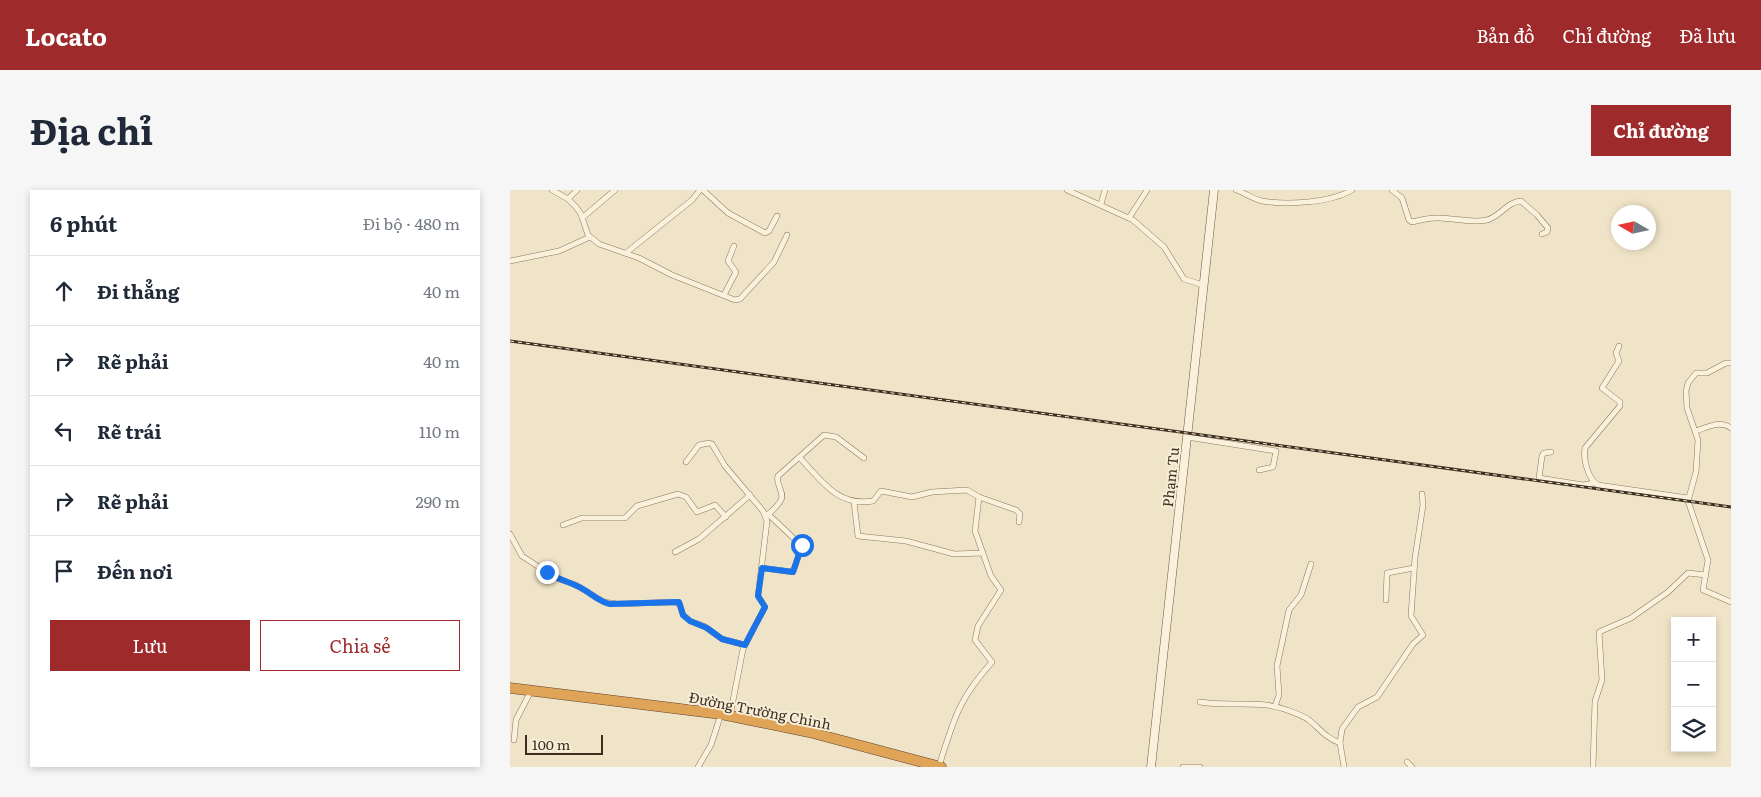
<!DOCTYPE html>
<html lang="vi">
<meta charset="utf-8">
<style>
body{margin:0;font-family:Literata,serif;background:#f6f6f7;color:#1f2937}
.controls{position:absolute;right:15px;bottom:15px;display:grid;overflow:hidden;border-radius:0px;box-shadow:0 2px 8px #0003}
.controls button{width:45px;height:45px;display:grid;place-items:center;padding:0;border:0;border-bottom:1px solid #e0e1e3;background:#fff;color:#1f2937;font:25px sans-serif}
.compass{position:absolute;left:1101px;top:15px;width:45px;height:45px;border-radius:50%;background:#fff;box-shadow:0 2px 8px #0003;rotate:279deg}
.scale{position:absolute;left:15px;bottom:12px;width:78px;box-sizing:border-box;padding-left:5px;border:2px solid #3d2e20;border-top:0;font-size:14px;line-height:18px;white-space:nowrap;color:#3d2e20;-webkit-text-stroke:4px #f7eed8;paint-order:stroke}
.stop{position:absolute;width:15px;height:15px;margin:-11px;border:4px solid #1a73e8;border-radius:50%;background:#fff}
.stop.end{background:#1a73e8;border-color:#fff;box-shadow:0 1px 5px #0008}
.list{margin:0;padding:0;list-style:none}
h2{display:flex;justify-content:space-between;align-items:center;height:65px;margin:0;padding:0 20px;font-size:21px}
h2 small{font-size:16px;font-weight:400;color:#747a83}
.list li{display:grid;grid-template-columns:32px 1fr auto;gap:15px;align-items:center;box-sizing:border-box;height:70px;padding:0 20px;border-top:1px solid #e0e1e3}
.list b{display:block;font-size:19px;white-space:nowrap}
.list em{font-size:16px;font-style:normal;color:#747a83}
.actions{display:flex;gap:10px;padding:15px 20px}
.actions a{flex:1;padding:11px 0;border:1px solid #9e2a2b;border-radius:0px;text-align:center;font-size:18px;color:#9e2a2b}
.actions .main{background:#9e2a2b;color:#fff}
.icon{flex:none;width:28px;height:28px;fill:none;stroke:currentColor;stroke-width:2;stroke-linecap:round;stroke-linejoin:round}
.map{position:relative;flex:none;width:1221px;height:577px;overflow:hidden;border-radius:0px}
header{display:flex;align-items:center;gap:30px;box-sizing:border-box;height:70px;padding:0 25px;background:#9e2a2b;color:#fff}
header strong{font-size:24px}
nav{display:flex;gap:28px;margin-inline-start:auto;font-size:18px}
.intro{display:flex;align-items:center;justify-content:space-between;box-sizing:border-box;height:120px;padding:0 30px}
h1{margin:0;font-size:35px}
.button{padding:12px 22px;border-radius:0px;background:#9e2a2b;color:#fff;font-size:18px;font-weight:700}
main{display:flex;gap:30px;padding:0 30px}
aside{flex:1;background:#fff;border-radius:0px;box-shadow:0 2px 8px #0003}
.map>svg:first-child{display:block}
</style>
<header>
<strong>Locato</strong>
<nav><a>Bản đồ</a><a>Chỉ đường</a><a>Đã lưu</a></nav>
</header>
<div class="intro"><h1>Địa chỉ</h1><a class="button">Chỉ đường</a></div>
<main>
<aside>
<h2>6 phút<small>Đi bộ · 480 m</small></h2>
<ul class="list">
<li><svg class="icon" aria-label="ahead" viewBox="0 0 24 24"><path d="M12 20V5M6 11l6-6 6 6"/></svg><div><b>Đi thẳng</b></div><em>40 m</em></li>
<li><svg class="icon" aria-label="right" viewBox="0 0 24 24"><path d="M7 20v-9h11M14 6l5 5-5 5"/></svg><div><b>Rẽ phải</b></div><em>40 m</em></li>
<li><svg class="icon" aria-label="left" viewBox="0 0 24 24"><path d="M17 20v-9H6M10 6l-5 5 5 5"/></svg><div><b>Rẽ trái</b></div><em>110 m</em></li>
<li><svg class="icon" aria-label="right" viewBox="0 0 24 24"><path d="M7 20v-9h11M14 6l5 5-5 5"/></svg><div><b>Rẽ phải</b></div><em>290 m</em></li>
<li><svg class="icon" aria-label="arrive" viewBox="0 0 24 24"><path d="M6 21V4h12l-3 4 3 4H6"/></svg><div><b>Đến nơi</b></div></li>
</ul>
<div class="actions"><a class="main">Lưu</a><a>Chia sẻ</a></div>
</aside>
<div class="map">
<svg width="1221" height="577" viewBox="0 0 1221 577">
<rect width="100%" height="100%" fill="#f0e4c8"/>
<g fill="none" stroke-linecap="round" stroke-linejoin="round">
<defs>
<g id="street">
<path d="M42,0L58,9L66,17L71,24L78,45L89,54L129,68L162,85L225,110L230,109L264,72L277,45"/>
<path d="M193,0L218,23L255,43L259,41L267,26"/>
<path d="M557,0L623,30L654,57L674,89L693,95"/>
<path d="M726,0C735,3 743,9 752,11C777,15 820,13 842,0"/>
<path d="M882,0L892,8L899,30L902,32C910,30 918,28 926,28C943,27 960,34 977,30C991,26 997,12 1011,11L1027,25L1038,38L1037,42L1032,44"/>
<path d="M58,9L67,0"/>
<path d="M591,14L595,0"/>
<path d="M72,28L105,0"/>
<path d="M619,28L637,0"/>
<path d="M116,63L182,10L190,0"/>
<path d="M0,71L49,61L80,47"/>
<path d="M214,105L226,82L218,71L224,56"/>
<path d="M1109,156L1106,163L1109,171L1092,198L1110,212V216L1075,258C1073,269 1078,289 1088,295L1178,308"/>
<path d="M1221,173H1216L1197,183H1186L1178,193L1176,201L1177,218L1188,250L1186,282L1178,311L1198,370L1193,400L1221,412"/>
<path d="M1186,241C1198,237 1210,230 1221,238"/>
<path d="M677,247L766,261L763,277L749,280"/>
<path d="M202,254L215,276L253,321L257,331L248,406L255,417L233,459L220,526"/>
<path d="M1041,262L1034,263L1032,266L1029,288L1073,295L1084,293"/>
<path d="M290,268C312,291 328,317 363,311L371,301L402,307L422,302L457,300L469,307L506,320L510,324L509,332"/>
<path d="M176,272L189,255L199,253"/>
<path d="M344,312L348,346L396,351L444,364L473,363"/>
<path d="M257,326C261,321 268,316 271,310C275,302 265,294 268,286L314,245L326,247L354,268"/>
<path d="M53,335L72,328H115L127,316L168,304L176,307L187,322L205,315L216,327"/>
<path d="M0,344L12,366L46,388L66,395L94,412L107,414L166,412L170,415L173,425L180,431L194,436L212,449L235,455"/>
<path d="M165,362L189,349L240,305"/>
<path d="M252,378L283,382L292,356L258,324"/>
<path d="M876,410L877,383L904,378"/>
<path d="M690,512C718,517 747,510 774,519C782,522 792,525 799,530C810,539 816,548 830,553"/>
<path d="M765,516L769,505L767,476L779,420L791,405L801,374"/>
<path d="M4,550L6,530L21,501"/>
<path d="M897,572L902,577"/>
<path d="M429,576C444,529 448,510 482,472L465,450L468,436L491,400L481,386L465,341L469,307"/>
<path d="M188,577L201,555L211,524"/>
<path d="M673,577H690"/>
<path d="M834,577L830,553L832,539L848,517L867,507L903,454L913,445L901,426L905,368L913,315L912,304"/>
<path d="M1083,577L1085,511L1092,490L1089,442L1121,428L1158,402L1178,383L1196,385"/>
</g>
<path id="secondary" d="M641,577L704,0"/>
<path id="highway" d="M0,498L211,524L299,542L431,577"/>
</defs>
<!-- street casing -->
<use href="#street" stroke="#8d765c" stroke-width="6"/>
<!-- secondary casing -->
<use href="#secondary" stroke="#6f573f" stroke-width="9"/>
<!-- highway casing -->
<use href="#highway" stroke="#5b4430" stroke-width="11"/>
<!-- street -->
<use href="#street" stroke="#faf1dc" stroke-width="5"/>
<!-- secondary -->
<use href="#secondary" stroke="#faf1dc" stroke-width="8"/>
<!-- highway -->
<use href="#highway" stroke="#e0a458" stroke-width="10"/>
<defs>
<path id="rail" d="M0,151L1221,317"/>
</defs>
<!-- rail casing -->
<use href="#rail" stroke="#3d2e20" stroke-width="3"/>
<!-- rail -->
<use href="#rail" stroke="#f7eed8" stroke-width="1" stroke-dasharray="4" stroke-linecap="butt"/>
</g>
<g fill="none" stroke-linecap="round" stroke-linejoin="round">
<!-- route -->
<path stroke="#1a73e8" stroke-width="6" d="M37,382C47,389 57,391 67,396C79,401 87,411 100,414L169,412L173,425L180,431L197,438L212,449L235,455L255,417L248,406L252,378L283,382L292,355"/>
</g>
<g text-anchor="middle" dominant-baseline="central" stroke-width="4" stroke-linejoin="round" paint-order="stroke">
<!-- street labels -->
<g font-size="14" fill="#3d2e20" stroke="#f7eed8">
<text transform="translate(660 287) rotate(-84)">Phạm Tu</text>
<text transform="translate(250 520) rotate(11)">Đường Trường Chinh</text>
</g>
</g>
</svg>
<div class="controls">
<button>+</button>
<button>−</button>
<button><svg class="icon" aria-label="layers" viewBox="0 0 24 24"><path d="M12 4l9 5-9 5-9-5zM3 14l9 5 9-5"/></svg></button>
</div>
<svg class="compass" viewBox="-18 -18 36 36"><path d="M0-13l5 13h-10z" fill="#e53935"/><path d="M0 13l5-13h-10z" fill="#747a83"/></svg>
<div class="scale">100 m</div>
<div class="stop" style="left:292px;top:355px"></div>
<div class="stop end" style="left:37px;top:382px"></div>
</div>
</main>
